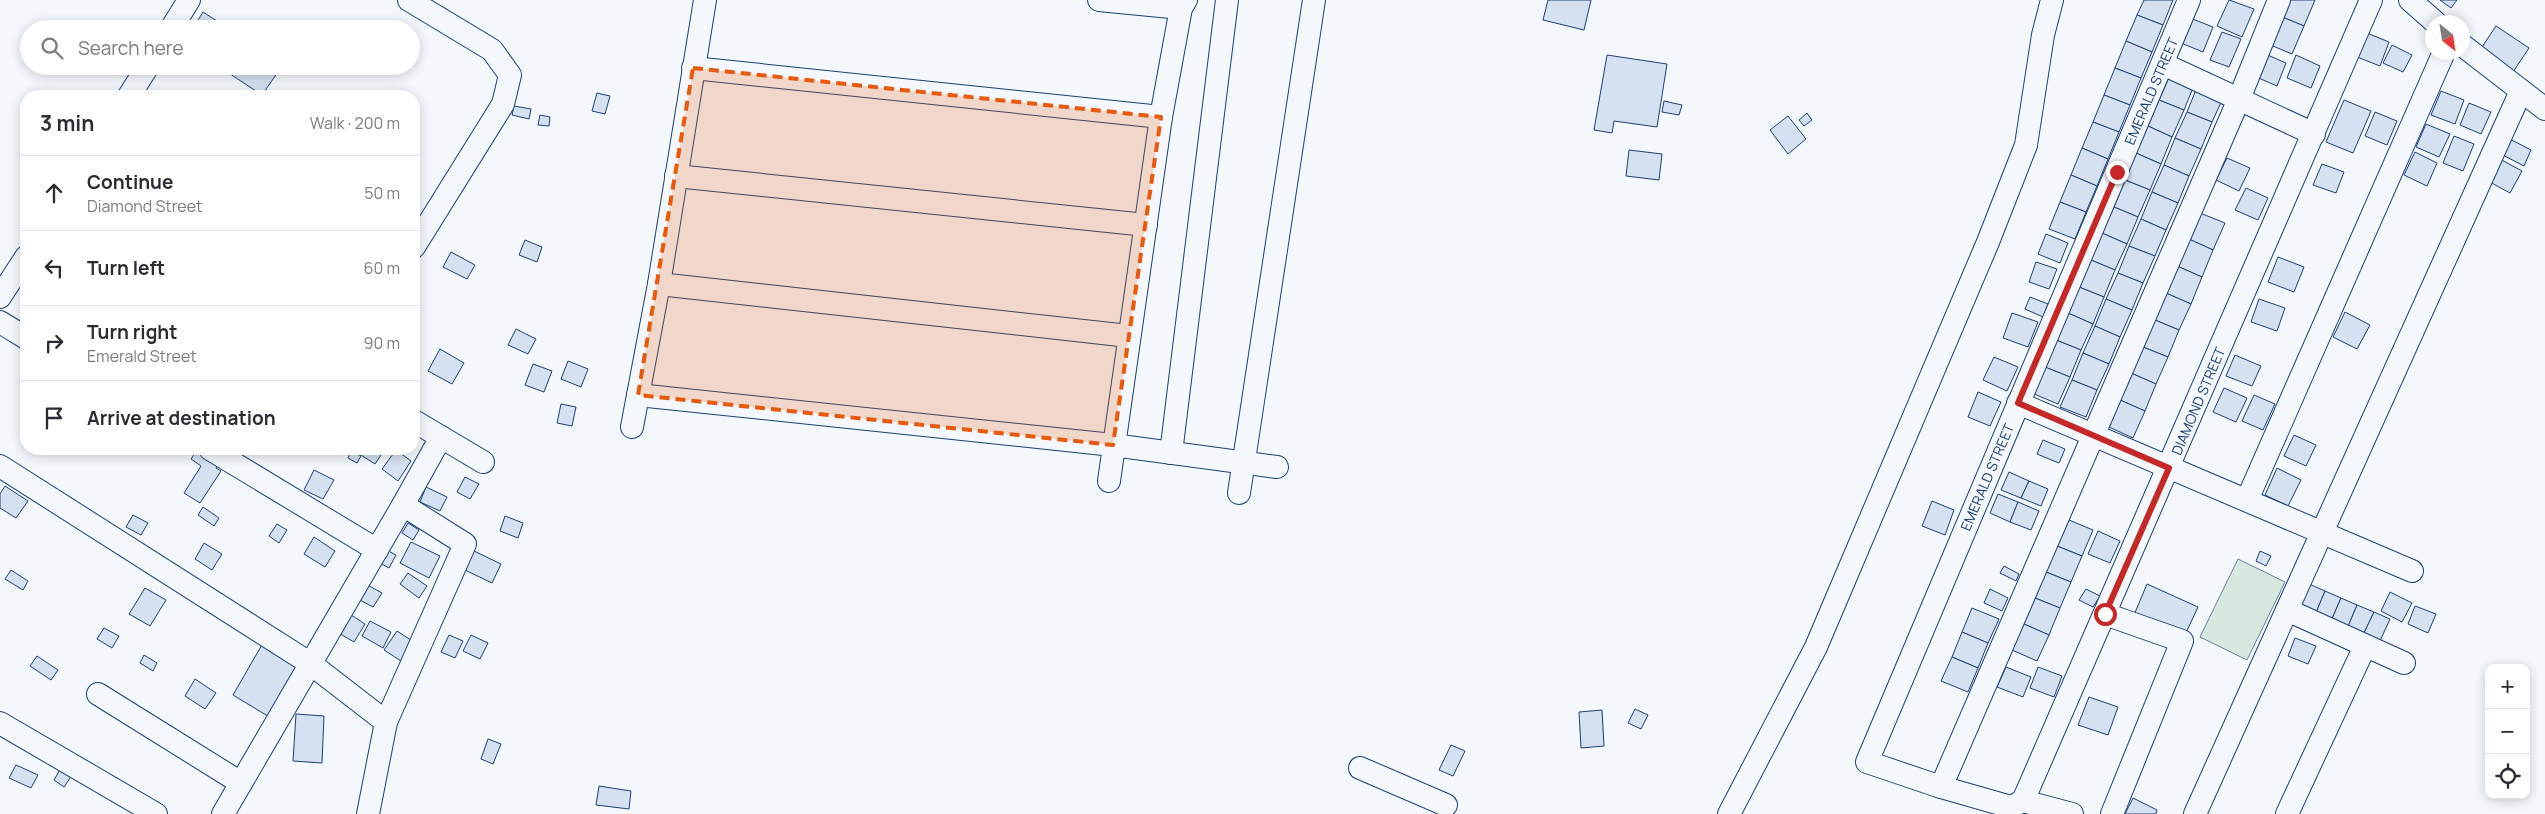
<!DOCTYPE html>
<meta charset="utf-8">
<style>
body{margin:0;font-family:Manrope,sans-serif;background:#f7f7f7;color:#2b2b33}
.controls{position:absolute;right:15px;bottom:15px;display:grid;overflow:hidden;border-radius:10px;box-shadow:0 2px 12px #0003}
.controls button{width:45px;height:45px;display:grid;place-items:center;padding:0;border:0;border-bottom:1px solid #e1e1e2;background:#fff;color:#2b2b33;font:25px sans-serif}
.compass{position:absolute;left:2425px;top:15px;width:45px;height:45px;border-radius:50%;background:#fff;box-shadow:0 2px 12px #0003;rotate:150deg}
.stop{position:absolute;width:15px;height:15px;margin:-11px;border:4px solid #c62828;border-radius:50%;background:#fff}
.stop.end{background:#c62828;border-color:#fff;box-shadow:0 1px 5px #0008}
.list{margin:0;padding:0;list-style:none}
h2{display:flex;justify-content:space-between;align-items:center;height:65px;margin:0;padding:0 20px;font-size:21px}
h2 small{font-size:16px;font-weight:400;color:#7c7c81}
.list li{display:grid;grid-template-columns:32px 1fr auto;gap:15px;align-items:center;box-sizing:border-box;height:75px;padding:0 20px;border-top:1px solid #e1e1e2}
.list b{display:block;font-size:19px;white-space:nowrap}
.list p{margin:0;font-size:16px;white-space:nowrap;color:#7c7c81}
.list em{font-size:16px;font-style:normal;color:#7c7c81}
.icon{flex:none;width:28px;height:28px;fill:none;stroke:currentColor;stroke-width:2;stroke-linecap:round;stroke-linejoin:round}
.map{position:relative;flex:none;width:2545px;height:814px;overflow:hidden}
.search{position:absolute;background:#fff;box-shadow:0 2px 12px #0003;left:20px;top:20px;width:400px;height:55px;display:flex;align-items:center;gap:12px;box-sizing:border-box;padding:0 18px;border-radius:28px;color:#7c7c81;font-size:19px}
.panel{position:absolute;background:#fff;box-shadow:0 2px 12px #0003;left:20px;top:90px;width:400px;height:365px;border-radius:20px}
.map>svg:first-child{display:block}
</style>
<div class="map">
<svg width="2545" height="814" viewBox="0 0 2545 814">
<rect width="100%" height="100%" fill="#f4f7fb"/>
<!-- green -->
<path fill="#d7e8df" stroke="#687fa3" d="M2238,559L2285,582L2247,660L2200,637Z"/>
<!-- building -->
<g fill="#d5e0f0" stroke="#1d3f73">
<path d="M1548,0H1591L1584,30L1543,20Z"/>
<path d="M2144,0H2173L2163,25L2137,15Z"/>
<path d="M2229,0L2254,9L2242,37L2217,26Z"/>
<path d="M2287,0H2315L2304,26L2280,16Z"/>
<path d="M2440,0H2457L2451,8Z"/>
<path d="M203,12L217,21L212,29H200L195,25Z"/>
<path d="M2137,15L2163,25L2152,52L2126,41Z"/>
<path d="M2280,16L2304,26L2292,54L2268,44Z"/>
<path d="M2190,18L2213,27L2203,52L2181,43Z"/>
<path d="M2496,26L2529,48L2511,75L2478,53Z"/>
<path d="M2222,32L2241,39L2229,67L2210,60Z"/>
<path d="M2367,33L2389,42L2380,66L2357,57Z"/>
<path d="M2126,41L2152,52L2141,78L2115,68Z"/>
<path d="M2392,45L2412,55L2403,72L2383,63Z"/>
<path d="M2263,53L2286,63L2277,86L2254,76Z"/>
<path d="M1607,55L1667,64L1657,127L1614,121L1612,133L1594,130Z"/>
<path d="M2296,55L2320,66L2311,88L2287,78Z"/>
<path d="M218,66H282L262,95Z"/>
<path d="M2115,68L2141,78L2130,105L2104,95Z"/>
<path d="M2171,73L2195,83L2184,110L2159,100Z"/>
<path d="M2198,85L2224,96L2212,122L2187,112Z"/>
<path d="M2441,91L2464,100L2455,124L2431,115Z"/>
<path d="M597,93L610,96L605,114L592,111Z"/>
<path d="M2104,95L2130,105L2119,132L2093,122Z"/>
<path d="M2159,100L2184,110L2172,137L2148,126Z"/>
<path d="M2344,100L2371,111L2353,153L2326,142Z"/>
<path d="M1664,101L1682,105L1679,115L1662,112Z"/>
<path d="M2469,103L2491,112L2481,134L2460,125Z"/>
<path d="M514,106L531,109L529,119L512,115Z"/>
<path d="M2187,112L2212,122L2201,149L2175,138Z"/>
<path d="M2375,112L2397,121L2387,145L2365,136Z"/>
<path d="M1807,113L1812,120L1804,126L1799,120Z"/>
<path d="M540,115L550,117L549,126L538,125Z"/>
<path d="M1788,116L1806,139L1788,154L1770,130Z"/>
<path d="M2093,122L2119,132L2108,159L2082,148Z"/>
<path d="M2426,124L2450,134L2439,157L2416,147Z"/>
<path d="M2148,126L2172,137L2161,164L2136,153Z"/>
<path d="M2454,136L2474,144L2463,171L2443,163Z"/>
<path d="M2506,137L2531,150L2524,166L2497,152Z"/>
<path d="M2175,138L2201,149L2189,176L2164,165Z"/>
<path d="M2082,148L2108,159L2097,186L2071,175Z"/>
<path d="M1629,150L1662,154L1659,180L1626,176Z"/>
<path d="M2415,152L2437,163L2427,186L2404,175Z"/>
<path d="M2136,153L2161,164L2150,190L2125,180Z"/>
<path d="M2227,158L2250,168L2239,191L2216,180Z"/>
<path d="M2498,158L2522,171L2510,193L2486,180Z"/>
<path d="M2322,164L2344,172L2336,193L2313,185Z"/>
<path d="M2164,165L2189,176L2178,203L2152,192Z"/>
<path d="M2071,175L2097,186L2086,212L2060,202Z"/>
<path d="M2125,180L2150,190L2138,217L2114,207Z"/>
<path d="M2246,188L2268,198L2258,220L2235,210Z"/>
<path d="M2152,192L2178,203L2166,230L2141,219Z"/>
<path d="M2060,202L2086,212L2075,239L2049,229Z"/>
<path d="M2114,207L2138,217L2127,244L2102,233Z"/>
<path d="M2200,213L2225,223L2213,250L2189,239Z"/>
<path d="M2141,219L2166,230L2155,256L2129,246Z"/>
<path d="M2102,233L2127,244L2115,270L2091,260Z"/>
<path d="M2046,234L2068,243L2060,263L2038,254Z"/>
<path d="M2189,239L2213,250L2202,277L2177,266Z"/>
<path d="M525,240L542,247L537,262L519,255Z"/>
<path d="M2129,246L2155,256L2143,283L2118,273Z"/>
<path d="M451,252L475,265L467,279L443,267Z"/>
<path d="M2278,257L2304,267L2294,292L2268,282Z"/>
<path d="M2091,260L2115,270L2104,297L2079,287Z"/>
<path d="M2036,262L2057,269L2049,289L2029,282Z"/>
<path d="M2177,266L2202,277L2191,304L2166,293Z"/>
<path d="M2118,273L2143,283L2132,310L2106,299Z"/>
<path d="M2079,287L2104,297L2093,324L2068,313Z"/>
<path d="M2166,293L2191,304L2179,330L2155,320Z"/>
<path d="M2030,297L2048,304L2043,317L2025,309Z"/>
<path d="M2106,299L2132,310L2120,337L2095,326Z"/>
<path d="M2259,299L2285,308L2277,331L2251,322Z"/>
<path d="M2345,312L2370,325L2357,349L2333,337Z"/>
<path d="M2012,313L2038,322L2028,347L2003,338Z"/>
<path d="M2068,313L2093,324L2081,350L2056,340Z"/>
<path d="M2155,320L2179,330L2168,357L2143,347Z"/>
<path d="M2095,326L2120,337L2109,364L2083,353Z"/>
<path d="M516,329L536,339L528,354L508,345Z"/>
<path d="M2056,340L2081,350L2070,377L2045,367Z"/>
<path d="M2143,347L2168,357L2156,384L2131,373Z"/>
<path d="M440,349L464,363L452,384L428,371Z"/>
<path d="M2083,353L2109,364L2097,390L2072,380Z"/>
<path d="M2235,355L2261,366L2252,386L2226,376Z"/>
<path d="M1994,357L2018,367L2007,391L1983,380Z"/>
<path d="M568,361L588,369L581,387L561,379Z"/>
<path d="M533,364L552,371L544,392L525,385Z"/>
<path d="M2045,367L2070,377L2058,404L2034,394Z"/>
<path d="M2131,373L2156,384L2145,411L2120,400Z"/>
<path d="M2072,380L2097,390L2086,417L2060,407Z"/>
<path d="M2224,388L2247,398L2236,422L2213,412Z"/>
<path d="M1978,392L2001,402L1990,426L1968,417Z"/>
<path d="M2254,395L2275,404L2263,430L2242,421Z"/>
<path d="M2120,400L2145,411L2133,438L2109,427Z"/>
<path d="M561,404L576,407L572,426L557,423Z"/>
<path d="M2294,435L2316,445L2306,466L2284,456Z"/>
<path d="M2043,440L2065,449L2059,463L2037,454Z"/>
<path d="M366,449H385L375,464L361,455Z"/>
<path d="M197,450L218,465L216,468L221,471L200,503L184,493L201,466L191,459Z"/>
<path d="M396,450L411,461L398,481L382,469Z"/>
<path d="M351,451L361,456L357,463L348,458Z"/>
<path d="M2277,468L2301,480L2288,506L2265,495Z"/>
<path d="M314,470L334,480L323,499L304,490Z"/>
<path d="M2009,472L2029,481L2021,498L2001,490Z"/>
<path d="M465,477L479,484L470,499L457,492Z"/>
<path d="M2029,481L2048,489L2041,506L2021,498Z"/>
<path d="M5,486L28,501L16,518L0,508V494Z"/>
<path d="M426,487L447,497L440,511L420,502Z"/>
<path d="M1998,494L2018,502L2010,522L1990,513Z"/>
<path d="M1932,501L1954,510L1945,535L1922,526Z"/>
<path d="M2018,502L2039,511L2031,530L2010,522Z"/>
<path d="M203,507L219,518L214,526L198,515Z"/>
<path d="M133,515L148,523L141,535L126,527Z"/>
<path d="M505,516L523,523L518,538L500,531Z"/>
<path d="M2069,520L2093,530L2082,556L2057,546Z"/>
<path d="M408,523L419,530L413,540L402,533Z"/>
<path d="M277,524L287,530L279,543L269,536Z"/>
<path d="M2098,531L2120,541L2110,563L2088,554Z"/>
<path d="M314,537L335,551L325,567L304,554Z"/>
<path d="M411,542L440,556L429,578L400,563Z"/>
<path d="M204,543L222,554L212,570L195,559Z"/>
<path d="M2057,546L2082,556L2071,582L2046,572Z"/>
<path d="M385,549L396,555L389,568L378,562Z"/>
<path d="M474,551L501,564L492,583L465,570Z"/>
<path d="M2260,551L2271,556L2266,566L2256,561Z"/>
<path d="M2004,566L2019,574L2016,581L2000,573Z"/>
<path d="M11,570L28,581L23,590L5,579Z"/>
<path d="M2046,572L2071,582L2060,608L2035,598Z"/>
<path d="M408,573L427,586L419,598L400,584Z"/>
<path d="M364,583L382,593L373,607L356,598Z"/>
<path d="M2147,584L2198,607L2184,637L2134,615Z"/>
<path d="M2309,584L2325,591L2315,615L2299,607Z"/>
<path d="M145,588L166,600L150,626L129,614Z"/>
<path d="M1990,589L2008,598L2002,611L1984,603Z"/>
<path d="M2086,589L2100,596L2093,607L2079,600Z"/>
<path d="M2325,591L2341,598L2331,621L2315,615Z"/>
<path d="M2390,592L2412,603L2402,622L2381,611Z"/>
<path d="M2035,598L2060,608L2049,635L2024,624Z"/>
<path d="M2341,598L2357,605L2347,629L2331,621Z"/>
<path d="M2357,605L2374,612L2363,635L2347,629Z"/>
<path d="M2415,606L2436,614L2428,633L2408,624Z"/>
<path d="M1972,608L1999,619L1988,643L1962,632Z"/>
<path d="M2374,612L2390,619L2379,643L2363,635Z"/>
<path d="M348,613L365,624L354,642L337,632Z"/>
<path d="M370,621L391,632L383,648L362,636Z"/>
<path d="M2024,624L2049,635L2037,661L2012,650Z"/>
<path d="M104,628L119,636L112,648L97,639Z"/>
<path d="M397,631L414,642L401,661L384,650Z"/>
<path d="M1962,632L1988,643L1978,668L1952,657Z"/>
<path d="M449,635L463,641L455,658L441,652Z"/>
<path d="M471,635L488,643L480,659L463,651Z"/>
<path d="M2295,638L2316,646L2308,664L2288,656Z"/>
<path d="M263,643L302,665L271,718L233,695Z"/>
<path d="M144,655L157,663L153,671L140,663Z"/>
<path d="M37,656L58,670L51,680L30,666Z"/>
<path d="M1952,657L1978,668L1968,692L1941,681Z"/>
<path d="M2006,667L2031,677L2023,697L1997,687Z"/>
<path d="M2038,667L2062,676L2054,697L2030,688Z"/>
<path d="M195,679L216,693L205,709L185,696Z"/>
<path d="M2089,697L2118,707L2108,735L2078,725Z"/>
<path d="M1635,709L1648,715L1641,729L1628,723Z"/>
<path d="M1602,710L1604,746L1581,748L1579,712Z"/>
<path d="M296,714L324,716L322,763L293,761Z"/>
<path d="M488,739L501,744L493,764L481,759Z"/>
<path d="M1451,745L1465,751L1453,776L1439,770Z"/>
<path d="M16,765L38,775L31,788L9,778Z"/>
<path d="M61,768L72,775L64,787L54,780Z"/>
<path d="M599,786L631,791L629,809L596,805Z"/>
<path d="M2133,798L2157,810L2156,814H2125Z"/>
</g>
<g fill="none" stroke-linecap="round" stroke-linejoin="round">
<defs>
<g id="minor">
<path d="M409,0L492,50L510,75L503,104L414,247"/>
<path d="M1099,0L1181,8"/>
<path d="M2410,0L2435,22"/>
<path d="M171,29L189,0"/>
<path d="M2462,45L2545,109"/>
<path d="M2163,64L2314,134"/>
<path d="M693,68L1161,117"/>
<path d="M129,96L148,66"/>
<path d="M676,176L1146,225"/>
<path d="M659,284L1129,336"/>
<path d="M0,297L26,257"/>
<path d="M0,322L26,338"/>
<path d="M638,395L1113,445L1277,467"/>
<path d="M2018,403L2412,571"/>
<path d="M414,421L483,462"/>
<path d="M632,427L659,284L705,0"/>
<path d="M210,449L377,550"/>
<path d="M1171,453L1227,0"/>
<path d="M0,466L311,664L386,722"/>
<path d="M1109,481L1161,117L1181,8L1186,0"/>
<path d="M1239,493L1314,0"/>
<path d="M2247,500L2444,52"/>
<path d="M403,505L441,437"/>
<path d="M2287,610L2404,663"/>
<path d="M2105,614L2182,641L2112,814"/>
<path d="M98,694L241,783"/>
<path d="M0,723L156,814"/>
<path d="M1360,768L1446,805"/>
<path d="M1941,787L2239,99L2279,0"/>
<path d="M2023,801L2371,0"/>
<path d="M223,814L403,505L465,544L386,722L368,814"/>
<path d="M1729,814L1816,647L1988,242L2026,145L2043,35L2052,0"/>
<path d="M2072,814L2023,801L2011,807L1941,787L1867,762L2189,0"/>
<path d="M2195,814L2521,91"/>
<path d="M2287,814L2365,646"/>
</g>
</defs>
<!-- minor casing -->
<use href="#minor" stroke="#1d3f73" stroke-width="24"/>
<!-- minor -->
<use href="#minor" stroke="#f4f7fb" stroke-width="22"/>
</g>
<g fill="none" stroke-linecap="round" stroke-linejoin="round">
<!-- route -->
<path stroke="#c62828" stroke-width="6" d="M2105,614L2169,468L2018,403L2117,172"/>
</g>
<!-- marked area -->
<path fill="#e8590c" fill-opacity="0.2" stroke="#e8590c" stroke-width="4" stroke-dasharray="10 6" stroke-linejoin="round" d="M693,68L1161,117L1113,445L638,395Z"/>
<g text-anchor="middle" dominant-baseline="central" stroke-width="4" stroke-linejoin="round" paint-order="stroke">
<!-- street labels -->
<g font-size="14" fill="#1d3f73" stroke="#f4f7fb">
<text transform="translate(2151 91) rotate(-67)">EMERALD STREET</text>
<text transform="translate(2198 401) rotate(-67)">DIAMOND STREET</text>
<text transform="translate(1987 477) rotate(-67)">EMERALD STREET</text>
</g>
</g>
</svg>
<div class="controls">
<button>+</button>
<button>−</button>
<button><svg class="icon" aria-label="locate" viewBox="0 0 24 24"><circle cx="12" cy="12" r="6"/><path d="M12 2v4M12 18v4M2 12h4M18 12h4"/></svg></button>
</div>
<svg class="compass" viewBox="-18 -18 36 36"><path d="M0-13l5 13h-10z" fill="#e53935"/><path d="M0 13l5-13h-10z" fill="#7c7c81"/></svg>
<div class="stop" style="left:2105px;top:614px"></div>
<div class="stop end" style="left:2117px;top:172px"></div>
<div class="search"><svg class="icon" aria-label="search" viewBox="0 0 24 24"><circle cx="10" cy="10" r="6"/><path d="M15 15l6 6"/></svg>Search here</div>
<section class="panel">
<h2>3 min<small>Walk · 200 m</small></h2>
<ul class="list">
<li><svg class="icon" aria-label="ahead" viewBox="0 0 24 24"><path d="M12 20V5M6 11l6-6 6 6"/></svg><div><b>Continue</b><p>Diamond Street</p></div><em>50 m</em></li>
<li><svg class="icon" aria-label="left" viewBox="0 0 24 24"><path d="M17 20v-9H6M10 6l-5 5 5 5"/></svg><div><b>Turn left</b></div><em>60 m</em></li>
<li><svg class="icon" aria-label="right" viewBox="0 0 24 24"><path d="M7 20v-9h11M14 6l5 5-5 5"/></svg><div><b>Turn right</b><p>Emerald Street</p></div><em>90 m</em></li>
<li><svg class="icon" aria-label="arrive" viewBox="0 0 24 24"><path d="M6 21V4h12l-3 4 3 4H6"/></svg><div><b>Arrive at destination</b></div></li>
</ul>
</section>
</div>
